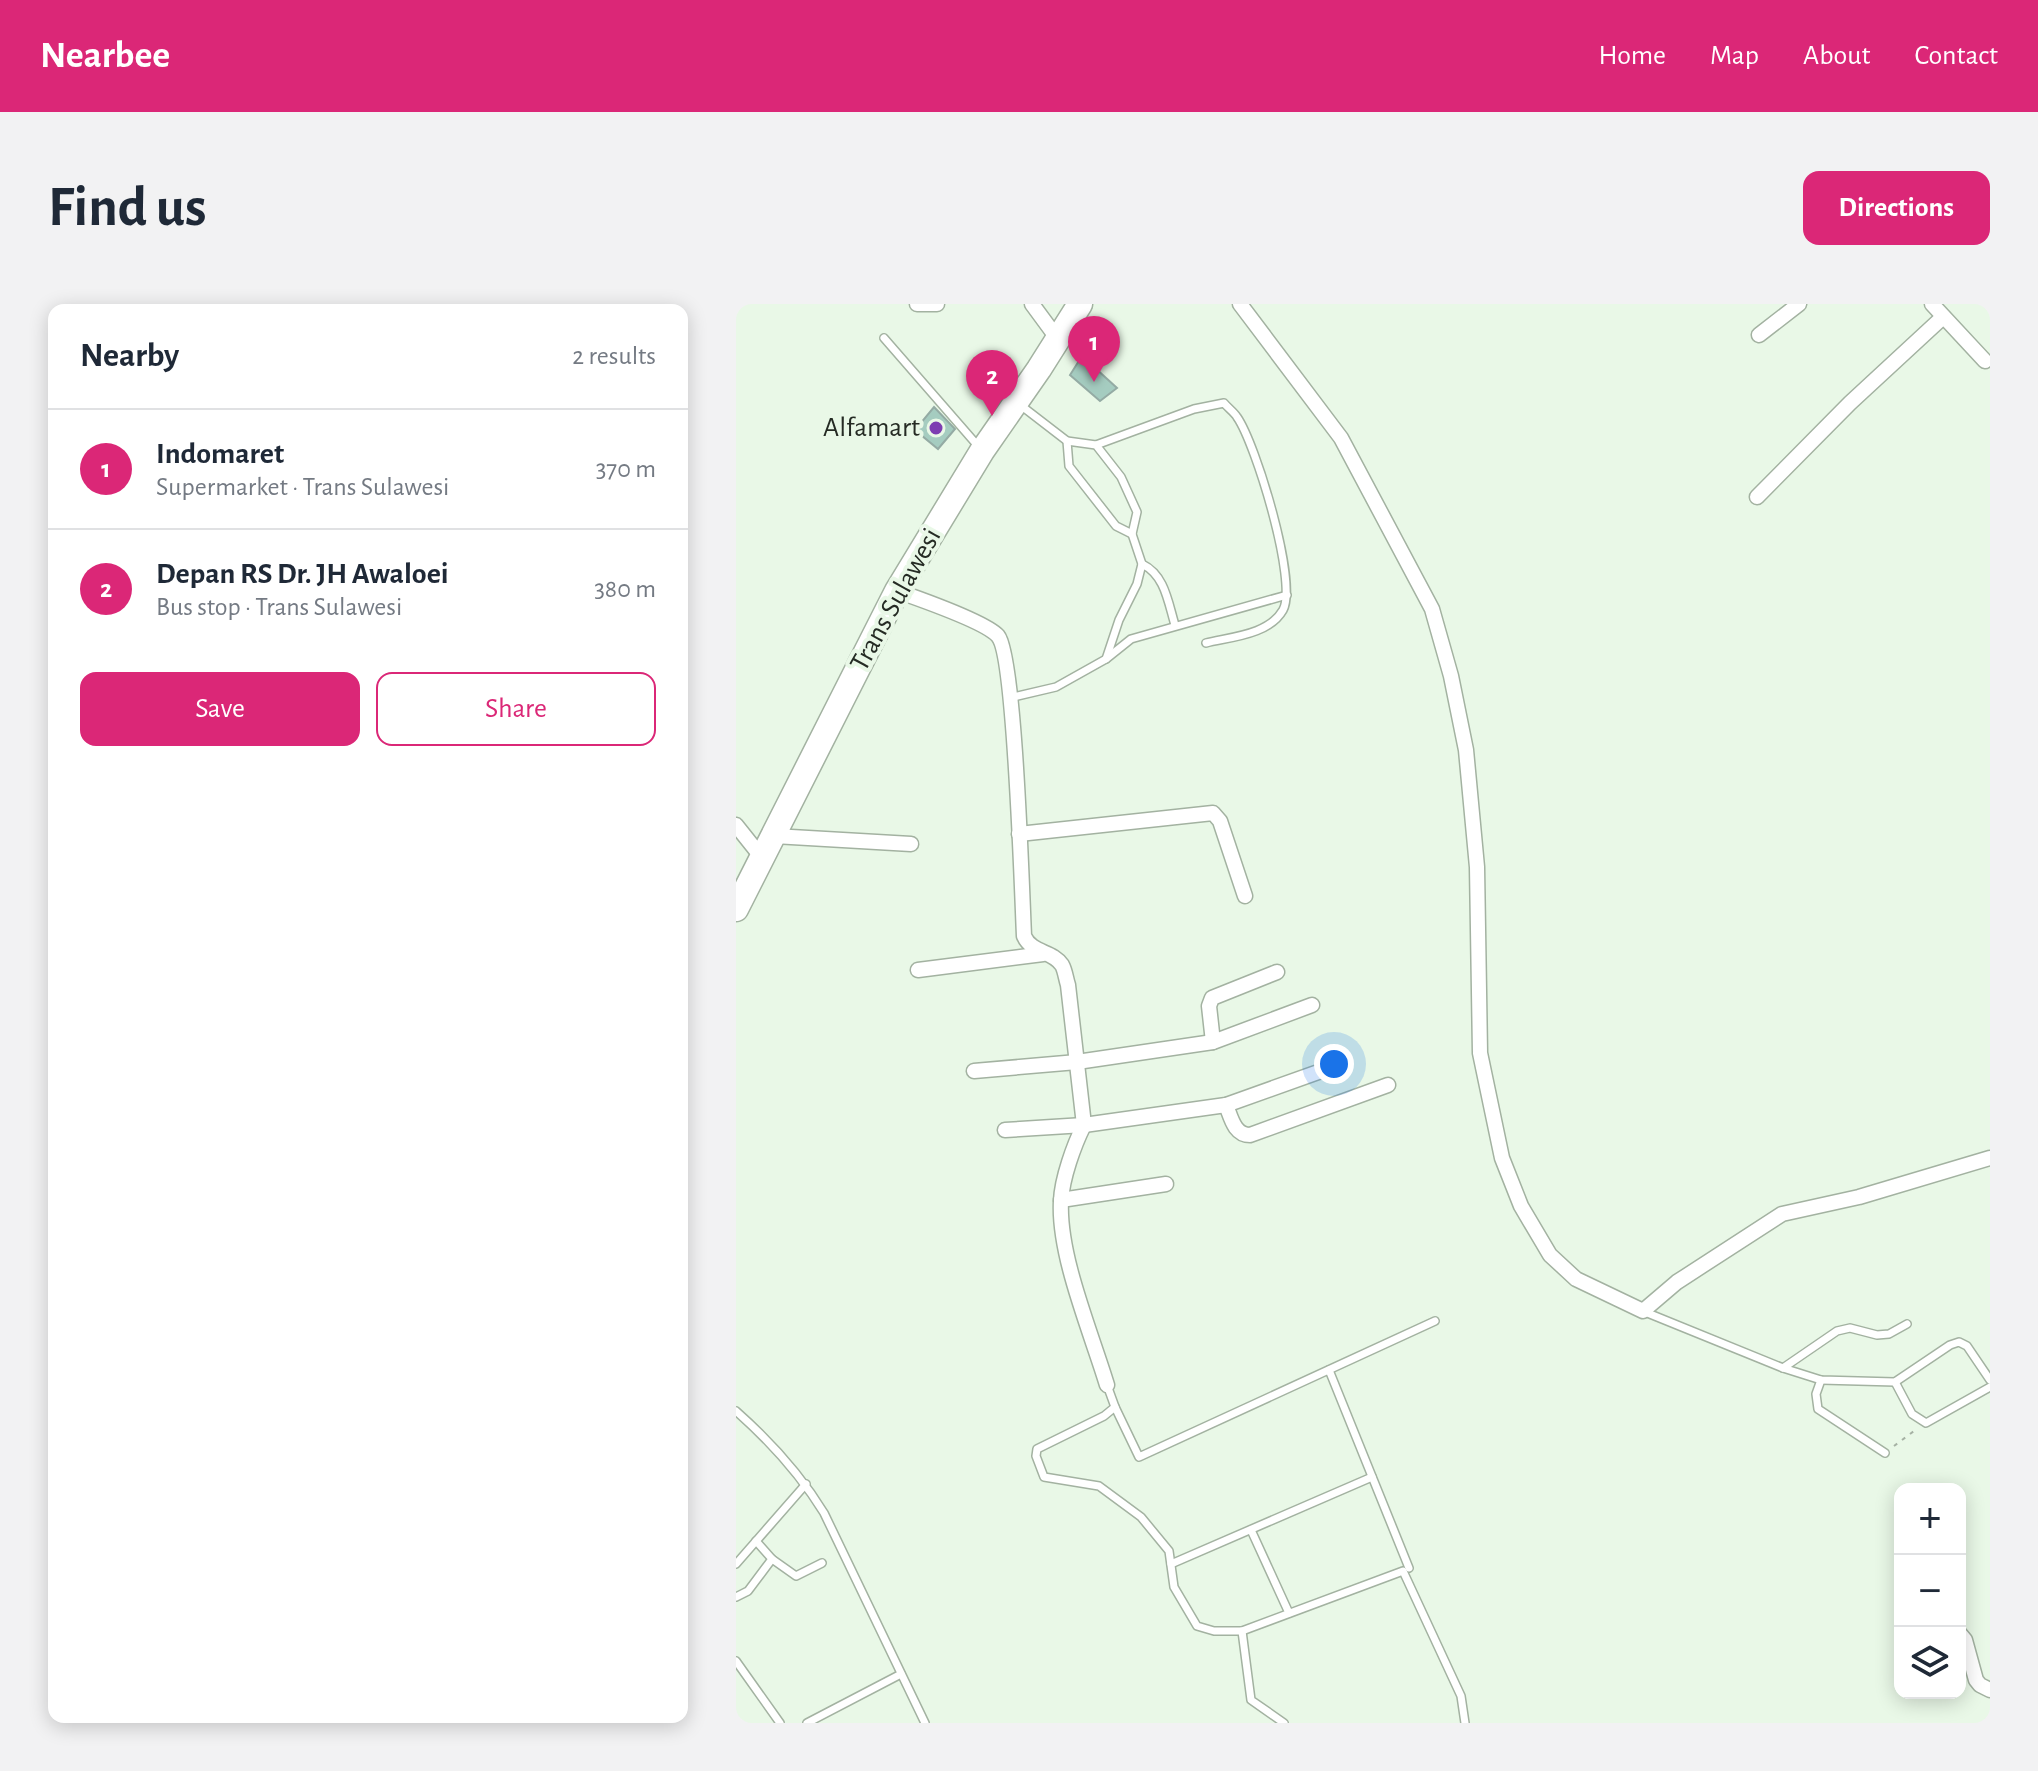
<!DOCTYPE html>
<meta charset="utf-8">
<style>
body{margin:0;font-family:"Alegreya Sans",sans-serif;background:#f2f2f3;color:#1f2937}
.controls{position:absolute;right:24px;bottom:24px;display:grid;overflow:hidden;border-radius:16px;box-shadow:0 4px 20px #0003}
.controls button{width:72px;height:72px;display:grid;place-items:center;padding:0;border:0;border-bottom:2px solid #e0e1e3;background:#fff;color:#1f2937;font:40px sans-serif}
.you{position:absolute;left:598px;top:760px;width:28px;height:28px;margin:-20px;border:6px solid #fff;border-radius:50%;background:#1a73e8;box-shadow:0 0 0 12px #1a73e833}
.badge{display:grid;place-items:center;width:52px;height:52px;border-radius:50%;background:#db2777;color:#fff;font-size:26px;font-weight:700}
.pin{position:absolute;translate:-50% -66px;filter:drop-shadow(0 2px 4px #0008)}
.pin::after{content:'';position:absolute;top:42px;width:28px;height:24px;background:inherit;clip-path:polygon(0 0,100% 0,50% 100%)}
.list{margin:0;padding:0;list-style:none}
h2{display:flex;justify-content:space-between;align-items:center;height:104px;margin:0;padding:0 32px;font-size:34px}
h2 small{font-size:26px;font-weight:400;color:#747a83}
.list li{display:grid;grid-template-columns:52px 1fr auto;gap:24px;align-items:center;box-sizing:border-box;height:120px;padding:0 32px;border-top:2px solid #e0e1e3}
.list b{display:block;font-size:30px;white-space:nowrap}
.list p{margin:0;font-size:26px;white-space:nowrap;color:#747a83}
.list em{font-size:26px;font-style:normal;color:#747a83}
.actions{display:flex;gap:16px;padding:24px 32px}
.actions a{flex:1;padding:18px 0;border:2px solid #db2777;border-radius:16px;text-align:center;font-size:28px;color:#db2777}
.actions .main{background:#db2777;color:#fff}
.icon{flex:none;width:44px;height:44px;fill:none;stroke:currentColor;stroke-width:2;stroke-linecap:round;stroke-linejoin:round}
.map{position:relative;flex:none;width:1254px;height:1419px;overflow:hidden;border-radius:16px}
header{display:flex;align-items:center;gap:48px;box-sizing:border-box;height:112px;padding:0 40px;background:#db2777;color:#fff}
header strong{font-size:38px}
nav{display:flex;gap:44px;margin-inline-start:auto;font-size:28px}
.intro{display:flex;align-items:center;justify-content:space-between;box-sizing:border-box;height:192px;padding:0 48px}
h1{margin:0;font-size:56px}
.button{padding:20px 36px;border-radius:16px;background:#db2777;color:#fff;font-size:28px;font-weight:700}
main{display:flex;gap:48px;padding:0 48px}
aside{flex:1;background:#fff;border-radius:16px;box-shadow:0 4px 20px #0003}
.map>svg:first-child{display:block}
</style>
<header>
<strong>Nearbee</strong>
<nav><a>Home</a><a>Map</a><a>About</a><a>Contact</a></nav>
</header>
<div class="intro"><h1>Find us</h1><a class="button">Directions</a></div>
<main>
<aside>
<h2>Nearby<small>2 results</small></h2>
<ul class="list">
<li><span class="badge">1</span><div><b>Indomaret</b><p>Supermarket · Trans Sulawesi</p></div><em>370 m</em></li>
<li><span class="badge">2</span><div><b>Depan RS Dr. JH Awaloei</b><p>Bus stop · Trans Sulawesi</p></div><em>380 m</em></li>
</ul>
<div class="actions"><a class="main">Save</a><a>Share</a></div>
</aside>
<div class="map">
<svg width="1254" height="1419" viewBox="0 0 1254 1419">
<rect width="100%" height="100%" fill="#e9f8e7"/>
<!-- building -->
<g fill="#a5ccc0" stroke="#94aba4" stroke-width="2">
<path d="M346,52L381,84L364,97L334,71Z"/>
<path d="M198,103L219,125L202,145L179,126Z"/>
</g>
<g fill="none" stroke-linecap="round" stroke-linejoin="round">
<defs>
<g id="service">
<path d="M148,34L242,142"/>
<path d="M283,100L331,137L360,141L385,173L401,208L396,230L406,260L401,280L383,316L370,355"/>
<path d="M331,137L333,162L380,222L396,230"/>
<path d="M360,141L458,105L488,99C492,104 498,108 501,113C520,140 562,279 547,306C533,331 494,333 470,339"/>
<path d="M406,260C429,271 432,298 439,321"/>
<path d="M273,394L320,383L370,355L395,335L551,291"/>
<path d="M909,1008L1047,1064L1085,1076L1159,1078L1214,1041L1223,1038L1231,1042L1254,1076"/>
<path d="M1047,1064L1101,1027L1114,1024L1141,1031L1153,1030L1171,1020"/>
<path d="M593,1066L673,1264"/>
<path d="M1085,1076L1080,1090L1082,1105L1149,1149"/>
<path d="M1159,1078L1176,1110L1190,1119L1254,1083"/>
<path d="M371,1081L379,1103L368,1112L301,1145L300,1152L308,1173L363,1182L405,1213L433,1247L438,1283L461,1322L478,1327H506L667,1267L725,1392L729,1419"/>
<path d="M379,1103L403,1153L699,1017"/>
<path d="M0,1107C35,1138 64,1170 88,1209L189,1419"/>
<path d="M515,1226L553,1309"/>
<path d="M20,1237L36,1255L60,1272L86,1259"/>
<path d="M0,1260L70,1180"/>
<path d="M435,1260L636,1173"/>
<path d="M0,1293L12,1287L36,1255"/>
<path d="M506,1327L515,1396L548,1419"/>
<path d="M0,1357L44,1419"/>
<path d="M71,1419L165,1370"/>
</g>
<g id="minor">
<path d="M181,0H201"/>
<path d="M296,0L321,34"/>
<path d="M504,0L605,134L696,305L715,372L730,446L741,563L744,749L766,854L785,902L814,951L840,975L907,1007L941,978L1046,910L1123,893L1254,854"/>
<path d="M1196,0L1249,57"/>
<path d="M1023,31L1063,0"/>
<path d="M1021,193L1114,99L1207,13"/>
<path d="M161,287C181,294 250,318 262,332C279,352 286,590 288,632C296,650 316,646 326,661C329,666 330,675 332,681L348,821C338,841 326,874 325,897C322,951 355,1028 371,1081"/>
<path d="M0,521L27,555"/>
<path d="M283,530L477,509L484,517L509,592"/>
<path d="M38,532L175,540"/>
<path d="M182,666L307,650"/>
<path d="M477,738L473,702L476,694L541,668"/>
<path d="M238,767L341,758L477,738L576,701"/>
<path d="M490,801C495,813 498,831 514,831L652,781"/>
<path d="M269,826L348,821L490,801L602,761"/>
<path d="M325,896L430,880"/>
<path d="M1224,1330L1229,1336L1240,1376L1244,1381L1254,1386"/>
</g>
<path id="trunk" d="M0,605L161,287L246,147L303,65L344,0"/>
</defs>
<!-- service casing -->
<use href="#service" stroke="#a3b2a1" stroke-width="10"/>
<!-- minor casing -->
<use href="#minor" stroke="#a3b2a1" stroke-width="17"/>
<!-- trunk casing -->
<use href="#trunk" stroke="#a3b2a1" stroke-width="27"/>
<!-- path -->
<path stroke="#a6b2a4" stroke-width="2" stroke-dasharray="4 6" stroke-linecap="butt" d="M1158,1142L1182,1124"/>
<!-- service -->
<use href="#service" stroke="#fff" stroke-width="7"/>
<!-- minor -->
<use href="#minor" stroke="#fff" stroke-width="14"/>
<!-- trunk -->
<use href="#trunk" stroke="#fff" stroke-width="24"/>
</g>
<!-- markers -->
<circle fill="#7d3eb2" stroke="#e9f8e7" stroke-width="3" cx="200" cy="124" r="8"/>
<g text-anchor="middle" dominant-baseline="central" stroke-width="8" stroke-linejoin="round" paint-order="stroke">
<!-- poi labels -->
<g font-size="28" fill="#252b24" stroke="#e9f8e7" text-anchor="end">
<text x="184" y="124">Alfamart</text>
</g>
<!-- street labels -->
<g font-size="28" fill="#252b24" stroke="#e9f8e7">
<text transform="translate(160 296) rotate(-61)">Trans Sulawesi</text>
</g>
</g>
</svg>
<div class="controls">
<button>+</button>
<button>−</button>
<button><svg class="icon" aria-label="layers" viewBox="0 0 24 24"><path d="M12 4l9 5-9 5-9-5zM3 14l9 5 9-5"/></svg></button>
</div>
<div class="you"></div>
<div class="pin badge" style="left:358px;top:78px">1</div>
<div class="pin badge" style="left:256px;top:112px">2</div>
</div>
</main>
